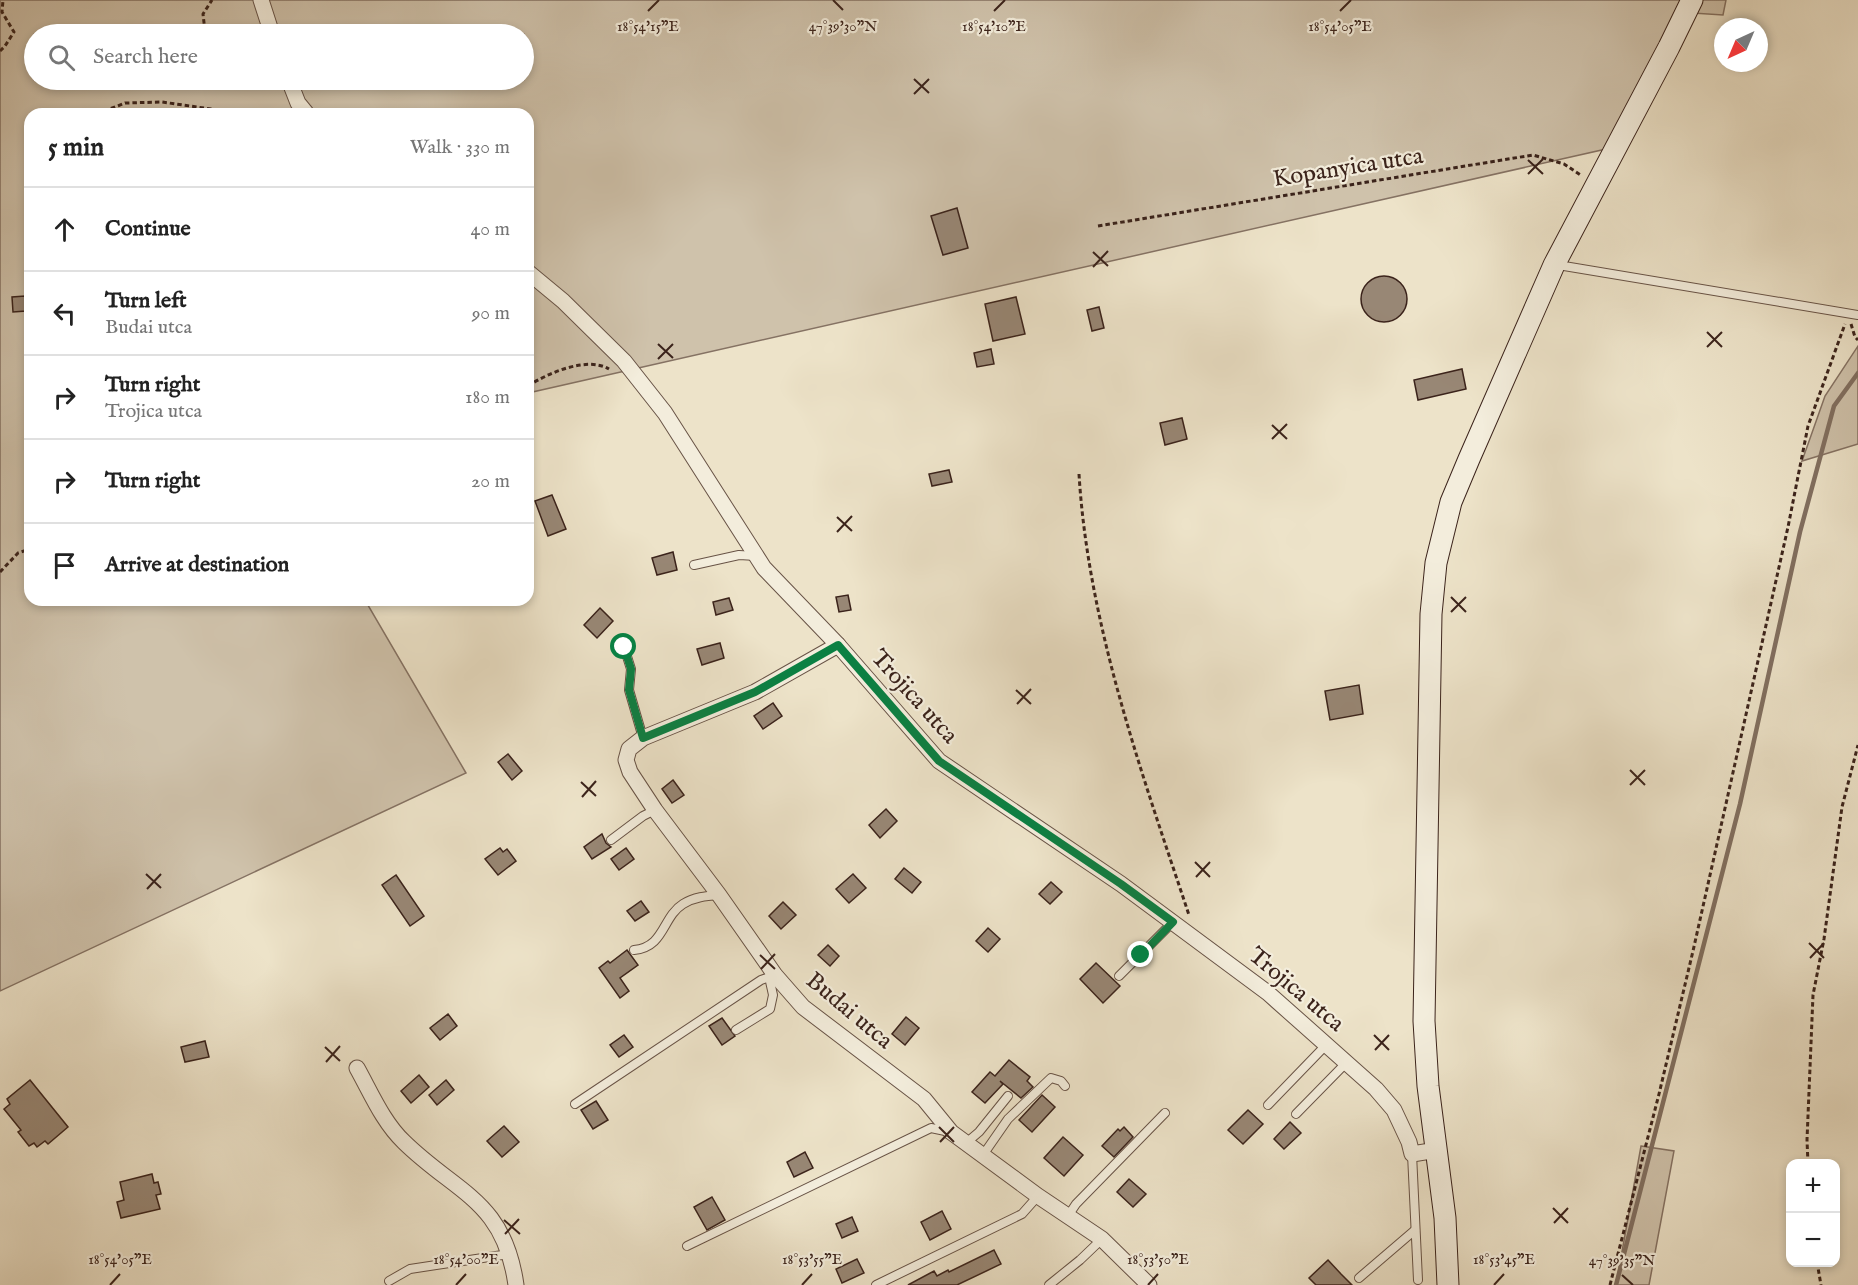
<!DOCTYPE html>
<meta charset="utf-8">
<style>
body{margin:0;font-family:"IM FELL English",serif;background:#f2f2f2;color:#222}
.controls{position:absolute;right:18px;bottom:18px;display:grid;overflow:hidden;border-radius:12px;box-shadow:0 3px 9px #0003}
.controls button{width:54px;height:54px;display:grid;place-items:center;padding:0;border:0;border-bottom:2px solid #e0e0e0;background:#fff;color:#222;font:30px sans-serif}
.compass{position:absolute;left:1714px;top:18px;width:54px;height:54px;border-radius:50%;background:#fff;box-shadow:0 3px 9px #0003;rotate:224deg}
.stop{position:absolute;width:18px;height:18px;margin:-14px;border:4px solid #0b8043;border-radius:50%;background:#fff}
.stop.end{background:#0b8043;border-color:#fff;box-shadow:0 2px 6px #0008}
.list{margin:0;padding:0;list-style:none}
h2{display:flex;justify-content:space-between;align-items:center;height:78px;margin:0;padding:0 24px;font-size:26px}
h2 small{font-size:20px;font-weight:400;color:#767676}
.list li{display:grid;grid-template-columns:39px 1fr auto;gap:18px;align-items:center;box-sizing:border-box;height:84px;padding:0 24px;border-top:2px solid #e0e0e0}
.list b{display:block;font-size:22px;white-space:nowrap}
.list p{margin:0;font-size:20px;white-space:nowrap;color:#767676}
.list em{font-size:20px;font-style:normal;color:#767676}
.icon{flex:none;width:33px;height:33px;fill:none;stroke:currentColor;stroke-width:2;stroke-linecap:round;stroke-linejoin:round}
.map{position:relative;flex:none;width:1858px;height:1285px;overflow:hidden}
.search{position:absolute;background:#fff;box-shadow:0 3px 9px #0003;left:24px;top:24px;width:510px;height:66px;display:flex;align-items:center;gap:15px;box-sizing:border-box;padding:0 21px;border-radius:33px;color:#767676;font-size:22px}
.panel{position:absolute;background:#fff;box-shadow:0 3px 9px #0003;left:24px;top:108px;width:510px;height:498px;border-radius:18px}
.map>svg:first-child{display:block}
</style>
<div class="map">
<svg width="1858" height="1285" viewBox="0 0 1858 1285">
<rect width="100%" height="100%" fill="#ede3c9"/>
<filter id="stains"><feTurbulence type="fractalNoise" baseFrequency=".00333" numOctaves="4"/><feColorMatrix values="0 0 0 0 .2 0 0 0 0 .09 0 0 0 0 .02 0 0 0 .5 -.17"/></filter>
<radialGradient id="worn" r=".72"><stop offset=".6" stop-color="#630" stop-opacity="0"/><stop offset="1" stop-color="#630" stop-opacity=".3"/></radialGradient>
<!-- green -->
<g fill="#cfc2ab" stroke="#857263" stroke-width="1.5" fill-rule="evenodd">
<path d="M0,0H1726L1723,15L1677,12L1606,149L528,393V114H30V600H365L466,773L0,991ZM34,34H524V80H34Z"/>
<path d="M1858,346V444L1802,461L1825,396Z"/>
<path d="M1641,1146L1674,1151L1649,1285H1616Z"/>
</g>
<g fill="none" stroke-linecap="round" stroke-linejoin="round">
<!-- stream -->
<path stroke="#816f60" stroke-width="4.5" d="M1616,1285L1740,804L1800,532L1834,406L1858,373"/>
</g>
<!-- building -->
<g fill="#988775" stroke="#3b231b" stroke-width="1.5">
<path d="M957,208L968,248L943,255L931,216Z"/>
<circle cx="1384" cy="299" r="23"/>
<path d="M25,296L26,311L13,312L12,297Z"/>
<path d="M1016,297L1025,334L993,341L985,304Z"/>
<path d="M1099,307L1104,328L1092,331L1087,310Z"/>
<path d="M991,349L994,364L977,367L974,353Z"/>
<path d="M1462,369L1466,389L1418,400L1414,380Z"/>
<path d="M1182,418L1187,439L1165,445L1160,423Z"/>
<path d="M949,470L952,482L932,486L929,474Z"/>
<path d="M552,495L566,529L548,536L535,501Z"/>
<path d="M673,552L677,570L657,575L652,558Z"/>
<path d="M848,595L851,610L839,612L836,597Z"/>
<path d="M729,598L733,610L716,615L713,602Z"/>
<path d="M600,608L613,621L597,638L584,625Z"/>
<path d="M720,643L724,658L702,665L697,649Z"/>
<path d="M1359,685L1363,714L1330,720L1325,691Z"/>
<path d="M773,703L782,716L763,729L754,716Z"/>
<path d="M508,754L522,771L512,780L498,762Z"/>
<path d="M673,780L684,795L672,803L662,789Z"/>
<path d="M886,809L897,821L880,838L869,825Z"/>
<path d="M602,834L606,843L611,847L592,859L584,847Z"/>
<path d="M500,848L503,852L507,849L516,861L498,875L485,859Z"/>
<path d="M626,848L634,859L619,870L611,859Z"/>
<path d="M904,868L921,882L912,893L895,879Z"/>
<path d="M853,874L866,888L849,903L836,889Z"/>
<path d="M396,875L424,916L410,926L382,885Z"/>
<path d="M1051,882L1062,892L1050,904L1039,894Z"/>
<path d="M641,901L649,912L635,921L627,911Z"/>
<path d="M783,902L796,915L781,929L769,916Z"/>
<path d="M988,928L1000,939L988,952L976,941Z"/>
<path d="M828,945L839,956L830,966L818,955Z"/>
<path d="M627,950L638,965L620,978L629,991L620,998L599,968L608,961L610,963Z"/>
<path d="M1096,963L1120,986L1103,1003L1080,979Z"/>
<path d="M448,1014L457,1026L440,1040L430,1028Z"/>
<path d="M906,1017L919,1028L905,1045L892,1034Z"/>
<path d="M722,1018L735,1036L722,1045L709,1026Z"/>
<path d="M624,1035L633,1047L619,1057L610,1045Z"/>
<path d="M205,1041L209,1057L185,1062L181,1047Z"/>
<path d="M1009,1060L1030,1077L1027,1081L1033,1087L1021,1098L1000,1081L1003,1084L985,1103L972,1092L990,1072L995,1076Z"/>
<path d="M419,1075L429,1087L411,1103L401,1091Z"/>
<path d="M30,1080L68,1127L48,1144L45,1141L37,1147L34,1143L29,1146L18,1132L21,1130L4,1109L10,1104L7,1099Z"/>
<path d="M446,1080L454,1090L437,1105L429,1095Z"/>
<path d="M1042,1095L1055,1107L1032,1132L1019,1120Z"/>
<path d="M596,1101L608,1120L593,1129L581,1110Z"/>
<path d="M1248,1110L1263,1124L1243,1144L1228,1130Z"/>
<path d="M1290,1122L1301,1133L1284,1149L1274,1139Z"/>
<path d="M504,1126L519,1142L502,1157L487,1141Z"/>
<path d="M1124,1127L1133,1137L1114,1157L1102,1146L1118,1129L1120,1131Z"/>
<path d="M1063,1137L1083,1155L1064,1176L1044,1158Z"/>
<path d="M805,1152L813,1168L794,1177L787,1162Z"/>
<path d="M152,1174L154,1183L158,1182L161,1194L156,1195L160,1209L121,1218L117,1202L124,1200L120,1182Z"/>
<path d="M1129,1179L1146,1194L1133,1207L1117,1192Z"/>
<path d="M712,1197L725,1220L707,1230L694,1207Z"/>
<path d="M942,1211L951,1229L930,1240L921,1222Z"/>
<path d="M852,1217L858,1231L842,1238L836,1224Z"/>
<path d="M994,1250L1001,1264L957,1285H908L934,1271L937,1276L948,1270L949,1272Z"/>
<path d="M857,1259L864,1273L842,1283L836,1269Z"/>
<path d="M1328,1260L1341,1274L1352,1285H1316L1309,1278Z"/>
</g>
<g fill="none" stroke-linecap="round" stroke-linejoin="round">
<defs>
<g id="lane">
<path d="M1558,265L1858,315"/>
<path d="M694,565L739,555L756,556"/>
<path d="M624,647L631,669L629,690L643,738"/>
<path d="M611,840L643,816L655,810"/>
<path d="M634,950C665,947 662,917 683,904C694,897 706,896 719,895"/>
<path d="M1119,976L1173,922"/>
<path d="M736,1030L770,1009L773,995L769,977"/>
<path d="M575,1104L761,980L775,975"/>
<path d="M1268,1105L1327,1044"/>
<path d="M1296,1114L1347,1062"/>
<path d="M966,1143L979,1132L1008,1096"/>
<path d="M1412,1154L1418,1280"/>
<path d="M983,1155L1008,1119L1051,1078L1061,1081L1065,1086"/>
<path d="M1068,1216L1076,1204L1165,1113"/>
<path d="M687,1246L931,1128L950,1132"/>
<path d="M1359,1278L1415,1230"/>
<path d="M389,1281L410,1269L509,1254"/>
<path d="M876,1285L1022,1214L1038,1196"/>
<path d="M1049,1285L1080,1260L1102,1239"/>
</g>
<g id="street">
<path d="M261,0L272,34"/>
<path d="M289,80L298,103L307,114"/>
<path d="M528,272L563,301L624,361L665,413L764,568L838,645L939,761L1121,884L1268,993L1376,1089L1394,1110L1409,1142L1412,1154L1437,1150"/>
<path d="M838,645L755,692L643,738L629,749L626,760L630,772L655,810L719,895L775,975L803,1007L924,1099L951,1132L1038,1196L1102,1239L1149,1285"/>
<path d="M357,1068C371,1093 383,1122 404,1142C457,1194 504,1200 516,1285"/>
</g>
<path id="secondary" d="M1448,1285L1445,1218L1428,1086L1424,1021L1431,614L1436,563L1451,502L1469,459L1554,265L1669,47L1692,0"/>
</defs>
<!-- lane casing -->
<use href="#lane" stroke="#685346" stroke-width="10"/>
<!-- street casing -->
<use href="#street" stroke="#685346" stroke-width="17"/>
<!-- secondary casing -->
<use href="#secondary" stroke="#3b231b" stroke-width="23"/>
<!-- path -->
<g stroke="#3b231b" stroke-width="3" stroke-dasharray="4.5 3" stroke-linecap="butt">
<path d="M205,31L203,14L212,0"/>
<path d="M0,51L5,46L14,32L2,12L3,0"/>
<path d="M97,114L125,103L162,102L246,114"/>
<path d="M1098,226L1533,155L1564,164L1582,176"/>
<path d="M1851,324L1855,337L1858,340"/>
<path d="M528,386C548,373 587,356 609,369"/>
<path d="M1079,474C1088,624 1142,774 1189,915"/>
<path d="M0,572L18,553L30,549"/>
<path d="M1808,1164L1807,1140L1813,995L1824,939L1842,807L1858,745"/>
<path d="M1817,1262L1821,1285"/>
<path d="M1610,1285L1659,1094L1693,951L1788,527L1808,426L1845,324"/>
</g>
<!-- lane -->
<use href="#lane" stroke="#f3eddc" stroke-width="8"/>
<!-- street -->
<use href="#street" stroke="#f3eddc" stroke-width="15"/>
<!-- secondary -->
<use href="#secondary" stroke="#f3eddc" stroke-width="21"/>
</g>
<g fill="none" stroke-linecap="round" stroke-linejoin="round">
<!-- route -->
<path stroke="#0b8043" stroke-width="8" d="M624,647L631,669L629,690L643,738L755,692L838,645L939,761L1121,884L1173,922L1141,955"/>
</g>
<!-- ticks -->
<path fill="none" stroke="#3b231b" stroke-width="2" d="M833,0L843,10M648,11L659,0M994,11L1005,0M1340,11L1351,0M914,79L929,93M914,94L929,79M1528,160L1543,174M1528,174L1543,159M1093,252L1108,266M1093,267L1108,251M1707,332L1722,347M658,344L673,358M1707,347L1722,332M658,359L673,344M1272,425L1287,439M1272,439L1287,424M837,517L852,531M837,532L852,516M1451,597L1466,612M1451,612L1466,597M1016,690L1031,704M1017,704L1031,689M1630,770L1645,785M581,782L596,796M1630,785L1645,770M582,797L596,781M1195,862L1210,877M146,874L161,888M1196,877L1210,862M147,889L161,874M1809,943L1824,958M760,955L775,969M1810,958L1824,943M761,969L775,954M1374,1035L1389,1050M325,1047L340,1061M1375,1050L1389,1035M326,1062L340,1046M939,1127L954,1142M940,1142L954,1127M1553,1208L1568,1223M504,1220L520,1234M1554,1223L1568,1208M505,1234L519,1219M1622,1275L1633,1285M110,1285L120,1274M456,1285L466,1274M802,1285L812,1274M1148,1285L1158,1274M1494,1285L1504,1274"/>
<g text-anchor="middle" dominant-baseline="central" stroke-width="4.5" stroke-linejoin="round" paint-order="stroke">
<!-- street labels -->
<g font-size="24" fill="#3b231b" stroke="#f3eddc">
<text transform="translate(1348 168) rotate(-9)">Kopanyica utca</text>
<text transform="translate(914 697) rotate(48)">Trojica utca</text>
<text transform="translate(1296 990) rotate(40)">Trojica utca</text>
<text transform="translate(849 1011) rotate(40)">Budai utca</text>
</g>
</g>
<g font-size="15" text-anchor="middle" fill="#3b231b" stroke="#f3eddc" stroke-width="4.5" stroke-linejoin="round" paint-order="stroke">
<text x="843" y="31">47°39'30"N</text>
<text x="648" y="31">18°54'15"E</text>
<text x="994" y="31">18°54'10"E</text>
<text x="1340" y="31">18°54'05"E</text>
<text x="120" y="1264">18°54'05"E</text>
<text x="466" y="1264">18°54'00"E</text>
<text x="812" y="1264">18°53'55"E</text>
<text x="1158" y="1264">18°53'50"E</text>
<text x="1504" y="1264">18°53'45"E</text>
<text x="1622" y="1265">47°39'35"N</text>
</g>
<rect width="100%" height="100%" filter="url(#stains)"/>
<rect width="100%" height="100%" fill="url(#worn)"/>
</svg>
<div class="controls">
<button>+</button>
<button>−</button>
</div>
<svg class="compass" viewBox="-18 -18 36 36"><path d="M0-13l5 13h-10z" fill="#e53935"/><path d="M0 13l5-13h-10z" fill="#767676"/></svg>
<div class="stop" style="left:624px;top:647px"></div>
<div class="stop end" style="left:1141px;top:955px"></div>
<div class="search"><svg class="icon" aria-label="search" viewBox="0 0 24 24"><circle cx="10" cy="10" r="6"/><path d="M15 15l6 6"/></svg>Search here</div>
<section class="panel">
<h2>5 min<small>Walk · 330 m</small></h2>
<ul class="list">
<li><svg class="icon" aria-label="ahead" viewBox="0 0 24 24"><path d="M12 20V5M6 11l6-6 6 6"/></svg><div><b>Continue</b></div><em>40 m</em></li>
<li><svg class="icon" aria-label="left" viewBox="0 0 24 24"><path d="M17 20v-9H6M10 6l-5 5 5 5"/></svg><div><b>Turn left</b><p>Budai utca</p></div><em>90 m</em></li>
<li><svg class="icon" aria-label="right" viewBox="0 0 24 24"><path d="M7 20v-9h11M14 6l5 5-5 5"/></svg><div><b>Turn right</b><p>Trojica utca</p></div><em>180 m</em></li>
<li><svg class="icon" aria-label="right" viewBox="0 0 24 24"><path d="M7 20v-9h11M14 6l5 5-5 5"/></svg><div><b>Turn right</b></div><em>20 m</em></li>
<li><svg class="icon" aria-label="arrive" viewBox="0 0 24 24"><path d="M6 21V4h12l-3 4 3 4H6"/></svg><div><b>Arrive at destination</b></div></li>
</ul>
</section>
</div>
